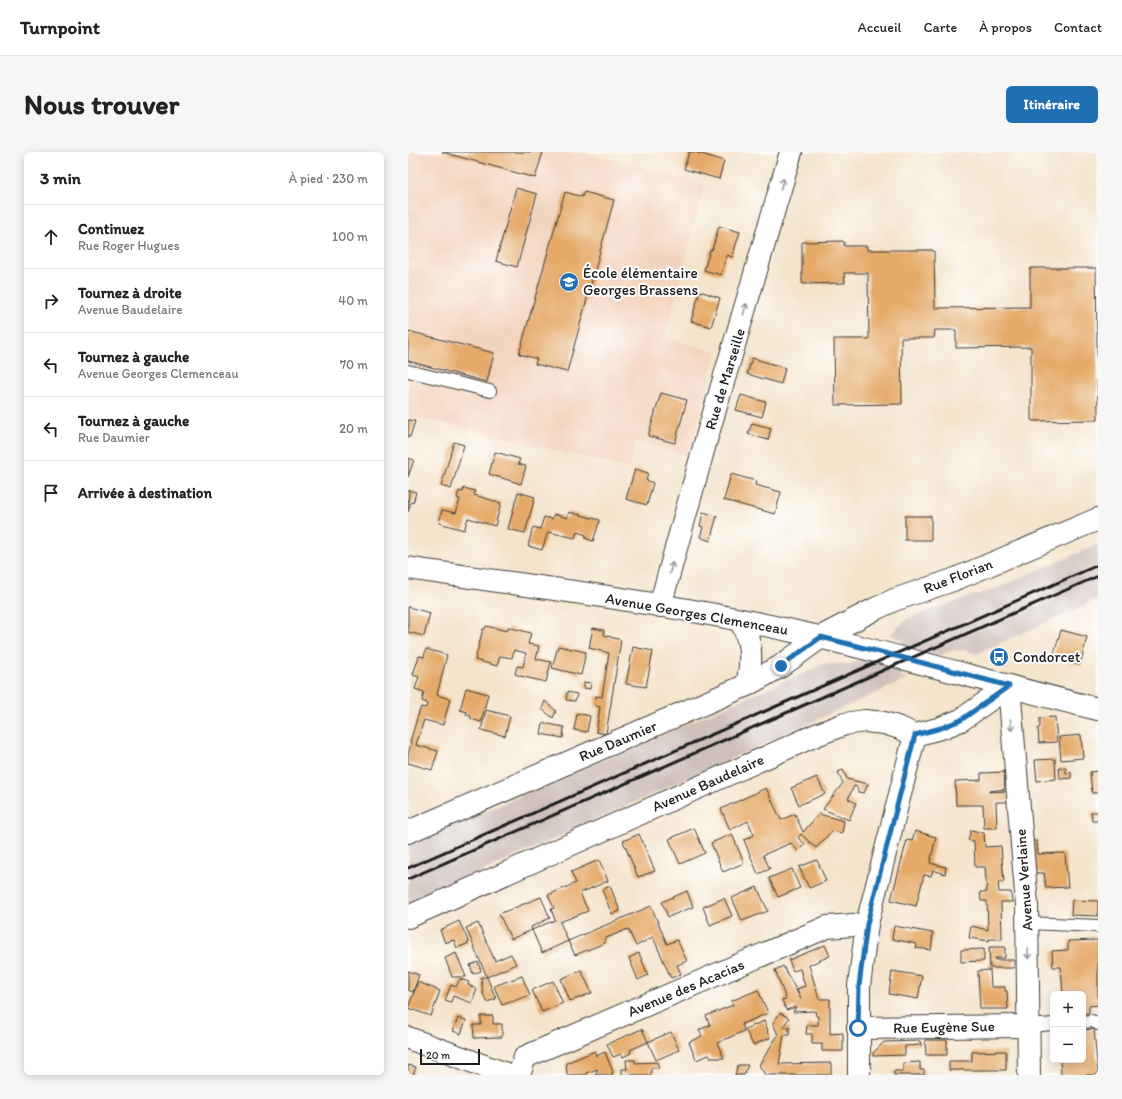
<!DOCTYPE html>
<html lang="fr">
<meta charset="utf-8">
<style>
body{margin:0;font-family:Itim,sans-serif;background:#f6f6f6;color:#222}
.controls{position:absolute;right:12px;bottom:12px;display:grid;overflow:hidden;border-radius:6px;box-shadow:0 2px 10px #0003}
.controls button{width:36px;height:36px;display:grid;place-items:center;padding:0;border:0;border-bottom:1px solid #e0e0e0;background:#fff;color:#222;font:20px sans-serif}
.scale{position:absolute;left:12px;bottom:10px;width:60px;box-sizing:border-box;padding-left:4px;border:2px solid #1c1c1c;border-top:0;font-size:11px;line-height:14px;white-space:nowrap;color:#1c1c1c;-webkit-text-stroke:3px #fff;paint-order:stroke}
.stop{position:absolute;width:12px;height:12px;margin:-9px;border:3px solid #1f6fb2;border-radius:50%;background:#fff}
.stop.end{background:#1f6fb2;border-color:#fff;box-shadow:0 1px 4px #0008}
.list{margin:0;padding:0;list-style:none}
h2{display:flex;justify-content:space-between;align-items:center;height:52px;margin:0;padding:0 16px;font-size:17px}
h2 small{font-size:13px;font-weight:400;color:#767676}
.list li{display:grid;grid-template-columns:26px 1fr auto;gap:12px;align-items:center;box-sizing:border-box;height:64px;padding:0 16px;border-top:1px solid #e0e0e0}
.list b{display:block;font-size:15px;white-space:nowrap}
.list p{margin:0;font-size:13px;white-space:nowrap;color:#767676}
.list em{font-size:13px;font-style:normal;color:#767676}
.icon{flex:none;width:22px;height:22px;fill:none;stroke:currentColor;stroke-width:2;stroke-linecap:round;stroke-linejoin:round}
.map{position:relative;flex:none;width:690px;height:923px;overflow:hidden;border-radius:6px}
header{display:flex;align-items:center;gap:24px;box-sizing:border-box;height:56px;padding:0 20px;background:#fff;border-bottom:1px solid #e0e0e0}
header strong{font-size:19px}
nav{display:flex;gap:22px;margin-inline-start:auto;font-size:14px}
.intro{display:flex;align-items:center;justify-content:space-between;box-sizing:border-box;height:96px;padding:0 24px}
h1{margin:0;font-size:28px}
.button{padding:10px 18px;border-radius:6px;background:#1f6fb2;color:#fff;font-size:14px;font-weight:700}
main{display:flex;gap:24px;padding:0 24px}
aside{flex:1;background:#fff;border-radius:6px;box-shadow:0 2px 10px #0003}
.map>svg:first-child{display:block}
</style>
<header>
<strong>Turnpoint</strong>
<nav><a>Accueil</a><a>Carte</a><a>À propos</a><a>Contact</a></nav>
</header>
<div class="intro"><h1>Nous trouver</h1><a class="button">Itinéraire</a></div>
<main>
<aside>
<h2>3 min<small>À pied · 230 m</small></h2>
<ul class="list">
<li><svg class="icon" aria-label="ahead" viewBox="0 0 24 24"><path d="M12 20V5M6 11l6-6 6 6"/></svg><div><b>Continuez</b><p>Rue Roger Hugues</p></div><em>100 m</em></li>
<li><svg class="icon" aria-label="right" viewBox="0 0 24 24"><path d="M7 20v-9h11M14 6l5 5-5 5"/></svg><div><b>Tournez à droite</b><p>Avenue Baudelaire</p></div><em>40 m</em></li>
<li><svg class="icon" aria-label="left" viewBox="0 0 24 24"><path d="M17 20v-9H6M10 6l-5 5 5 5"/></svg><div><b>Tournez à gauche</b><p>Avenue Georges Clemenceau</p></div><em>70 m</em></li>
<li><svg class="icon" aria-label="left" viewBox="0 0 24 24"><path d="M17 20v-9H6M10 6l-5 5 5 5"/></svg><div><b>Tournez à gauche</b><p>Rue Daumier</p></div><em>20 m</em></li>
<li><svg class="icon" aria-label="arrive" viewBox="0 0 24 24"><path d="M6 21V4h12l-3 4 3 4H6"/></svg><div><b>Arrivée à destination</b></div></li>
</ul>
</aside>
<div class="map">
<svg width="690" height="923" viewBox="0 0 690 923">
<rect width="100%" height="100%" fill="#fff"/>
<filter id="ink" filterUnits="userSpaceOnUse"><feTurbulence type="fractalNoise" baseFrequency=".025" numOctaves="2"/><feDisplacementMap in="SourceGraphic" scale="8" xChannelSelector="R" yChannelSelector="G"/><feConvolveMatrix kernelMatrix="1 2 1 2 8 2 1 2 1" color-interpolation-filters="sRGB"/></filter>
<filter id="wash" filterUnits="userSpaceOnUse"><feTurbulence type="fractalNoise" baseFrequency=".012" numOctaves="4" result="noise"/><feDisplacementMap in="SourceGraphic" scale="16" xChannelSelector="R" yChannelSelector="G"/><feGaussianBlur stdDeviation="0.9" result="paint"/><feColorMatrix in="noise" values="0 0 0 0 0 0 0 0 0 0 0 0 0 0 0 0 0 1.4 0 .05"/><feComposite in="paint" operator="in"/></filter>
<g filter="url(#wash)">
<rect width="100%" height="100%" fill="#f4e4cc"/>
<!-- built -->
<path fill="#f3d4be" d="M0,0H174L297,33L257,185L309,200L281,304L228,288L221,316L66,278L0,264Z"/>
<!-- industrial -->
<path fill="#cfc0ba" d="M690,392V447L568,502L557,498L542,499L491,523L499,527L0,753V693L416,512H442L496,490L482,482L500,466L592,435Z"/>
<g id="blocks">
<!-- building -->
<g fill="#e5aa69">
<path d="M34,0H135L127,26Z"/>
<path d="M281,0H287L316,9L311,27L276,17Z"/>
<path d="M108,36L129,42L109,115L88,109Z"/>
<path d="M157,40L174,45L176,40L206,48L159,220L127,212L129,207L111,202Z"/>
<path d="M311,74L332,80L324,105L319,103L313,123L296,118L302,98H304Z"/>
<path d="M434,89L436,90V94H459V98H524L526,99L527,156L622,155V118L623,116H688L690,268L625,269L623,268V195L548,196V178H527L526,186H493L494,252L427,253L426,187H461L460,121H436L437,131L396,132L394,131V91L395,90Z"/>
<path d="M292,139L312,146L303,175L283,169Z"/>
<path d="M0,179L86,201L79,230L0,209Z"/>
<path d="M344,206L377,216L373,232L339,222Z"/>
<path d="M253,241L279,248L267,291L240,284Z"/>
<path d="M333,243L358,250L354,265L328,258Z"/>
<path d="M0,268L7,269L2,285H0Z"/>
<path d="M344,271L363,276L360,288L340,282Z"/>
<path d="M46,290L56,293L43,337L33,334Z"/>
<path d="M87,300L112,307L110,312L118,314L113,332L81,322Z"/>
<path d="M0,306L6,308L0,325Z"/>
<path d="M227,317L240,321L238,328L245,331L239,353L218,347Z"/>
<path d="M323,322L348,329L347,333L373,340L367,362L316,348Z"/>
<path d="M56,336L67,339L66,343L93,351L87,374L60,366L56,378L31,371L34,358L48,361L52,347L49,346L51,339L55,340Z"/>
<path d="M1,338L8,340L5,351L3,350L0,360Z"/>
<path d="M110,340L127,345L117,381L100,377Z"/>
<path d="M161,360L192,368L185,389L177,386L178,383L169,380L167,386L140,380L134,398L120,394L125,375L132,377L136,365L144,367L146,362L159,366Z"/>
<path d="M295,360L309,364L302,389L292,385L295,375L292,374Z"/>
<rect x="497" y="364" width="26" height="24"/>
<path d="M0,455L22,461L16,484L0,480Z"/>
<path d="M78,474L99,479L100,475L123,481L120,492L131,494L128,507L143,510L138,530L112,524L107,522L109,514L115,515L118,501L106,498L104,506L92,504L89,514L67,508L75,477H77Z"/>
<path d="M185,476L196,478V483L213,488L198,582L188,580L192,555L187,554L188,544L194,545L201,501L181,496Z"/>
<path d="M653,478L679,485L672,513L645,505Z"/>
<path d="M150,494L178,500L173,523L144,516Z"/>
<path d="M225,495L245,499L238,535L218,532Z"/>
<path d="M18,497L39,503L29,543L42,547L35,573L16,568L8,593L30,599L24,618L0,611V603L3,591L2,590L9,566L13,555L18,556L19,551L14,549L16,540L7,537L11,525L5,523L11,504L16,505Z"/>
<path d="M176,530L183,531L182,537L176,536Z"/>
<path d="M58,536L80,542L73,570L63,567V564L58,563L59,560L52,558Z"/>
<path d="M159,540L169,542L167,549L158,548Z"/>
<path d="M137,549L148,559L145,566L134,557Z"/>
<path d="M78,558L102,564L97,584L73,578Z"/>
<path d="M169,561L182,564L179,580L166,578Z"/>
<path d="M647,565L649,590L631,591L630,576L632,575V566Z"/>
<path d="M135,571L156,575L155,586L133,582Z"/>
<path d="M673,583L675,606L653,608L651,585Z"/>
<path d="M647,607L648,627L629,629L627,608Z"/>
<path d="M651,616H658V621L663,620V626L652,627Z"/>
<path d="M435,618L439,627L460,632L456,641L450,640L449,635L446,634L440,647L448,651L441,668L415,657L435,631L430,620Z"/>
<path d="M690,619V641H684L682,620Z"/>
<path d="M596,620L597,637L581,639V640L600,639L601,650H588L589,676H576L575,653H548L547,629L573,628V621Z"/>
<path d="M409,625L417,642L391,653L383,636Z"/>
<path d="M358,636L373,668L387,662L395,680L411,662L436,669L434,681L424,679L408,696L393,682L390,686L397,692L390,699L383,691L355,703L362,717L350,722L336,688L346,683L340,669L322,678L313,657Z"/>
<path d="M683,660H690V669H684Z"/>
<path d="M286,676L297,701L272,712L261,687Z"/>
<path d="M563,678L576,681L577,695L593,694L596,730H590L591,740H603L604,750H593L594,787H581V789L561,786L563,774L580,778L579,749H573L572,740H579L577,715H567L566,689L560,688Z"/>
<path d="M507,679L528,685L522,711L538,715L537,722L525,718L523,724L516,723L508,754L483,748L499,688L504,689Z"/>
<path d="M231,682L247,719L230,725L215,689Z"/>
<path d="M324,682L336,711L315,720L303,691Z"/>
<path d="M623,689H629L630,702L657,701L660,735L638,736L636,721H625Z"/>
<path d="M191,708L200,729L172,741L180,759L152,770L160,789L134,801L124,778L103,787L91,762L133,745L142,766L123,775L124,778L147,768L143,757L146,756L140,743L168,731L163,720Z"/>
<path d="M409,708L418,729L401,736L391,715Z"/>
<path d="M384,717L392,736L370,745L361,726Z"/>
<path d="M202,734L212,759L204,762L194,738Z"/>
<path d="M349,735L360,759L334,769L324,746Z"/>
<path d="M279,739L285,755L260,765L254,750Z"/>
<path d="M316,746L324,764L302,773L295,755Z"/>
<path d="M664,748L690,749V764L663,763Z"/>
<path d="M243,754L259,792L269,788L279,809L269,813L273,822L263,826L245,785L228,794L220,777L196,787L197,791L167,803L160,789Z"/>
<path d="M51,769L61,791L49,796L46,788L37,791L32,778Z"/>
<path d="M70,771L87,809L103,802L108,812L79,825L88,847L79,850L75,842L73,825H79L58,776Z"/>
<path d="M486,774L525,781L523,798L508,796L509,792L484,787Z"/>
<path d="M690,788V853L681,854V861L675,862V842H655L653,815H645L644,799L660,798V789Z"/>
<path d="M417,793L422,804L401,813L411,847H422V882L435,881V899H414V892H404V882H398L399,873H410V864H408L407,859L385,860L388,855L378,858L374,848L378,847L367,818L375,814L393,847L389,837L397,834L392,817L385,819L381,808Z"/>
<path d="M581,795H597V806H587L588,808H606V816H582Z"/>
<path d="M576,797V809L553,810V798Z"/>
<path d="M48,801L58,825H44L37,806Z"/>
<path d="M231,801L240,823L230,828L221,806Z"/>
<path d="M70,810L73,819L65,822L62,813Z"/>
<path d="M173,818L184,841L162,849L153,827Z"/>
<path d="M582,818L583,835H597V839H599L600,857H572L570,819Z"/>
<path d="M0,819L11,823L5,840L0,838Z"/>
<path d="M484,819L514,824L510,847L481,842Z"/>
<path d="M114,824L122,843L94,853L86,834Z"/>
<path d="M52,827L61,830L60,833L69,837L64,851L45,844L43,850L37,848L43,833L48,835Z"/>
<path d="M145,829L155,851L134,860L124,838Z"/>
<path d="M10,830L32,839L23,864L0,856Z"/>
<path d="M350,838L360,861L334,872L336,879L309,891L316,906H303L301,903L288,908L281,890L294,884L291,878L302,873L298,864L325,853L323,849Z"/>
<path d="M372,861L381,866L375,875H381V883H376L371,912L423,911V923H357L351,913L370,883L365,871Z"/>
<path d="M73,864H85V872H94V885L66,886L65,873H73Z"/>
<path d="M50,866L58,868L53,882L45,879Z"/>
<path d="M356,869L360,879L359,880L362,886L345,893L337,877Z"/>
<path d="M234,877L240,890L222,898L223,901L215,905L213,902L205,905L199,892Z"/>
<path d="M686,877L690,923H653L652,908H675V878Z"/>
<path d="M263,880L271,898L248,908L240,890Z"/>
<path d="M517,888H539V903H518Z"/>
<path d="M512,889L513,893L497,894V903L465,904V901L476,890Z"/>
<path d="M187,899L188,904L197,900L205,920L204,923H187L190,917L178,921L179,923H159L158,911Z"/>
<path d="M598,899V918H541V909H564V900Z"/>
<path d="M218,908H227V911L249,910L251,916H243V923H214V917H219Z"/>
<path d="M512,910V918H516V923H486V919H495V911Z"/>
<path d="M0,913L8,915L5,923H0Z"/>
<path d="M330,913H340L336,923H327Z"/>
</g>
</g>
</g>
<g filter="url(#ink)">
<use href="#blocks" fill-opacity="0" stroke="#3c3a36" stroke-width="1"/>
<g fill="none" stroke-linecap="round" stroke-linejoin="round">
<defs>
<g id="lane">
<path d="M0,219L82,239"/>
<path d="M619,771L690,774"/>
<path d="M675,870L684,869L690,872"/>
<path d="M622,874L645,872"/>
</g>
<g id="street">
<path d="M252,454L298,288L383,0"/>
<path d="M601,534L619,753L621,923"/>
<path d="M0,680L339,533L373,514L413,485L467,457L486,448L545,428L690,367"/>
<path d="M0,765L408,583L437,572L457,569L476,571L492,576L507,583L533,576L553,568L601,534"/>
<path d="M450,876L622,874"/>
<path d="M0,886L101,923"/>
<path d="M111,923L117,905L419,775L459,772"/>
<path d="M451,923V834L459,772L507,583"/>
</g>
<g id="secondary">
<path d="M0,416C111,433 223,446 333,468C453,492 571,528 690,557"/>
<path d="M331,468C345,487 344,511 339,533"/>
</g>
</defs>
<!-- lane casing -->
<use href="#lane" stroke="#3c3a36" stroke-width="14"/>
<!-- street casing -->
<use href="#street" stroke="#3c3a36" stroke-width="24"/>
<!-- secondary casing -->
<use href="#secondary" stroke="#3c3a36" stroke-width="24"/>
<!-- lane -->
<use href="#lane" stroke="#fff" stroke-width="12"/>
<!-- street -->
<use href="#street" stroke="#fff" stroke-width="22"/>
<!-- secondary -->
<use href="#secondary" stroke="#fff" stroke-width="22"/>
<!-- rail -->
<g stroke="#1c1c1c" stroke-width="3">
<path d="M0,716L690,413"/>
<path d="M0,727L690,424"/>
</g>
</g>
<!-- one-way arrows -->
<defs><path id="oneway-shaft" d="M-6 0H5M1.5-3L5.5 0L1.5 3" fill="none" stroke-width="1.6" stroke-linecap="round" stroke-linejoin="round"/></defs>
<g stroke="#999">
<use href="#oneway-shaft" transform="translate(374 32) rotate(-74)"/>
<use href="#oneway-shaft" transform="translate(337 157) rotate(-73)"/>
<use href="#oneway-shaft" transform="translate(263 416) rotate(-75)"/>
<use href="#oneway-shaft" transform="translate(603 573) rotate(85)"/>
<use href="#oneway-shaft" transform="translate(620 801) rotate(89)"/>
</g>
</g>
<g fill="none" stroke-linecap="round" stroke-linejoin="round" filter="url(#ink)">
<!-- route -->
<path stroke="#1f6fb2" stroke-width="5" d="M373,514L413,485L500,507L601,534L553,568L533,576L507,583L459,772L451,834L450,876"/>
</g>
<!-- icons -->
<defs>
<symbol id="school-disc" viewBox="-11 -11 22 22"><circle r="9.5" fill="#1f6fb2" stroke="#fff"/><path d="M0-5L7-2L0 1L-7-2ZM-4 1L0 2.5L4 1V4Q0 6-4 4Z" fill="#fff"/></symbol>
<symbol id="bus-disc" viewBox="-11 -11 22 22"><circle r="9.5" fill="#1f6fb2" stroke="#fff"/><path d="M-5-6H5V4H4V6H2V4H-2V6H-4V4H-5ZM-3.5-4V0h7V-4ZM-3.5 1.2v1.5H-2V1.2ZM2 1.2v1.5H3.5V1.2Z" fill="#fff"/></symbol>
</defs>
<g fill-rule="evenodd">
<use href="#school-disc" x="150" y="119" width="22" height="22"/>
<use href="#bus-disc" x="580" y="494" width="22" height="22"/>
</g>
<g text-anchor="middle" dominant-baseline="central" stroke-width="4" stroke-linejoin="round" paint-order="stroke">
<!-- poi labels -->
<g font-size="15" fill="#1c1c1c" stroke="#fff" text-anchor="start">
<text x="175" y="121">École élémentaire<tspan x="175" dy="17">Georges Brassens</tspan></text>
<text x="605" y="505">Condorcet</text>
</g>
<!-- street labels -->
<g font-size="15" fill="#1c1c1c" stroke="#fff">
<text transform="translate(317 227) rotate(-73)">Rue de Marseille</text>
<text transform="translate(550 424) rotate(-21)">Rue Florian</text>
<text transform="translate(289 462) rotate(10)">Avenue Georges Clemenceau</text>
<text transform="translate(210 589) rotate(-23)">Rue Daumier</text>
<text transform="translate(300 631) rotate(-24)">Avenue Baudelaire</text>
<text transform="translate(616 728) rotate(-94)">Avenue Verlaine</text>
<text transform="translate(278 836) rotate(-23)">Avenue des Acacias</text>
<text transform="translate(536 875) rotate(-1)">Rue Eugène Sue</text>
</g>
</g>
</svg>
<div class="controls">
<button>+</button>
<button>−</button>
</div>
<div class="scale">20 m</div>
<div class="stop" style="left:450px;top:876px"></div>
<div class="stop end" style="left:373px;top:514px"></div>
</div>
</main>
